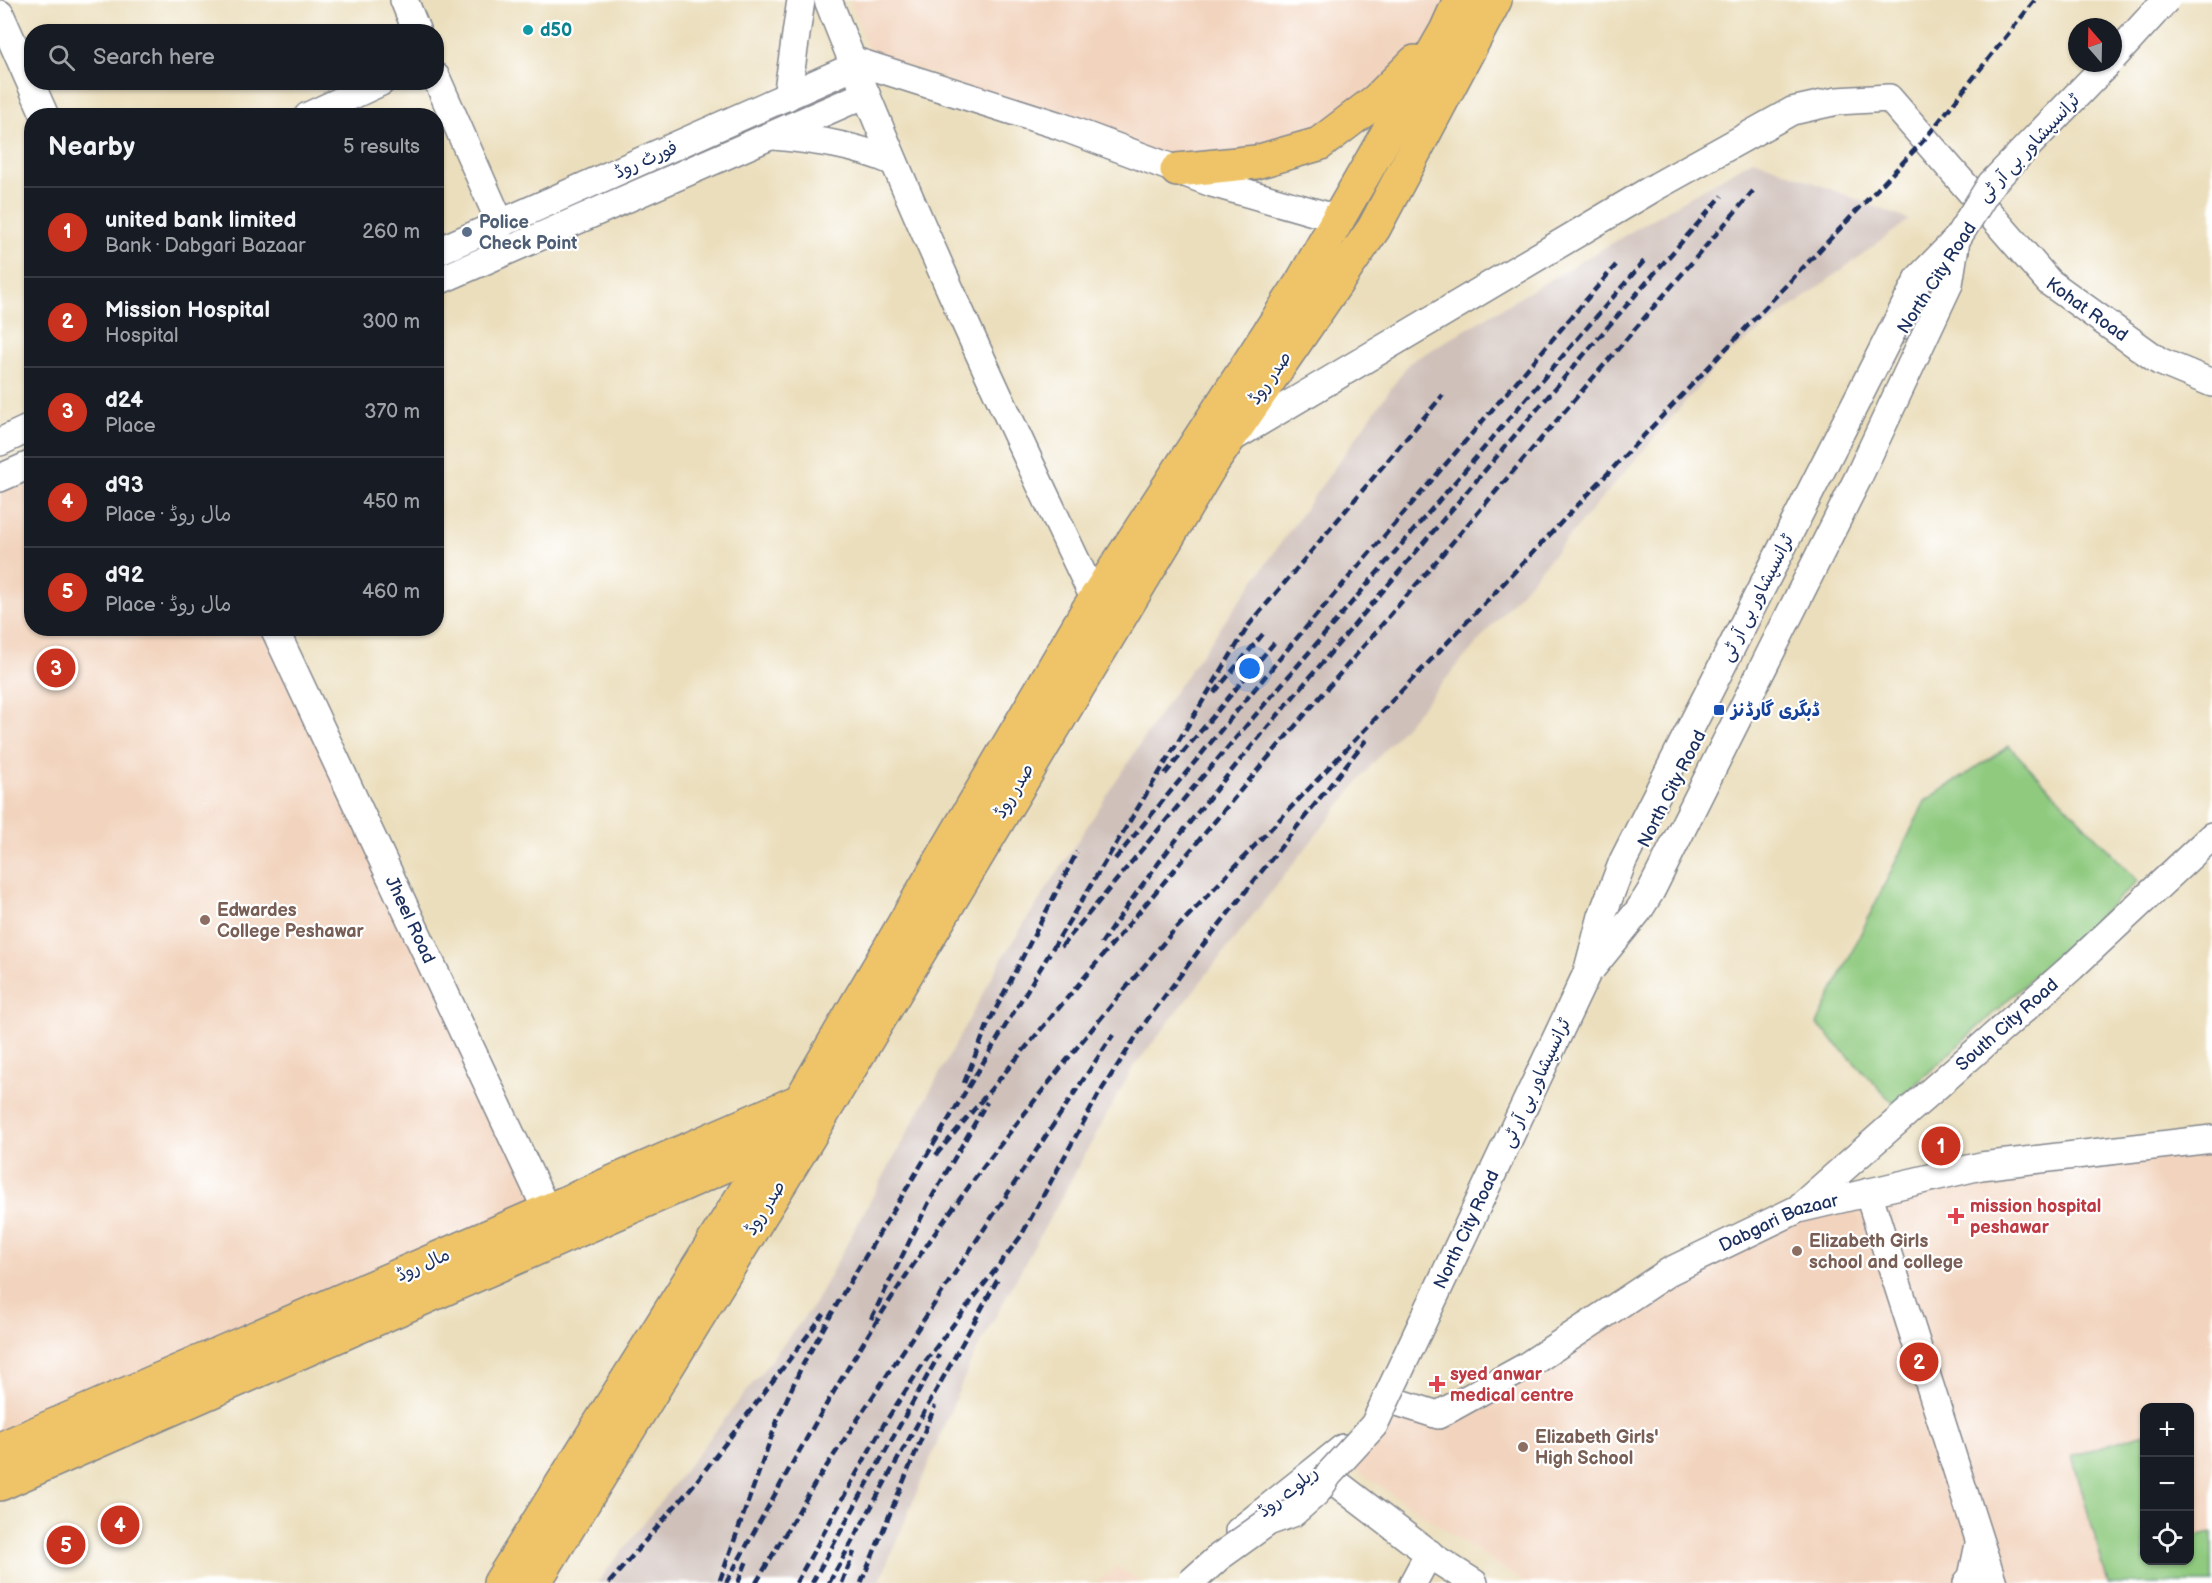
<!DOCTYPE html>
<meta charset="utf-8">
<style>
body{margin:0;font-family:"Balsamiq Sans","Playpen Sans Arabic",sans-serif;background:#242831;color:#f1f3f6}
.controls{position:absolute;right:18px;bottom:18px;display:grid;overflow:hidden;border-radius:12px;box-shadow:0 2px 4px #0004}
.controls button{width:54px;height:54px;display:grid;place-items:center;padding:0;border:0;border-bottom:2px solid #363941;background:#171b24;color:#f1f3f6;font:30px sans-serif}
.compass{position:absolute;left:2068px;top:18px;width:54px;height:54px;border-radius:50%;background:#171b24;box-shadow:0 2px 4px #0004;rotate:340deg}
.you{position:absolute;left:1250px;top:669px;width:21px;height:21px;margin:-15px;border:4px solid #fff;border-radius:50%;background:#1a73e8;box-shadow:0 0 0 9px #1a73e833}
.badge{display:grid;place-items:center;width:39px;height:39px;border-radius:50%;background:#c8321e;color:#fff;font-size:20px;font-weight:700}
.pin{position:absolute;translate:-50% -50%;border:3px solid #fff;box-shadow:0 2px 6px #0006}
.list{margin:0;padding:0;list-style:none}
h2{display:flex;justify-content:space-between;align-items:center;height:78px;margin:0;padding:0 24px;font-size:26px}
h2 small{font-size:20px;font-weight:400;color:#9ea1a6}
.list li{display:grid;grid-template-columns:39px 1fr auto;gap:18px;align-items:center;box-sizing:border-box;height:90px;padding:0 24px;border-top:2px solid #363941}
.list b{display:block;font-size:22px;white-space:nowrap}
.list p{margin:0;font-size:20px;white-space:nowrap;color:#9ea1a6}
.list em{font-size:20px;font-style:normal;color:#9ea1a6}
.icon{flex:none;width:33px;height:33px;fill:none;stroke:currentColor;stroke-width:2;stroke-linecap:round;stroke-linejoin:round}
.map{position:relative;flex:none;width:2212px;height:1583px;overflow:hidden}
.search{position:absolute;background:#171b24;box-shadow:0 2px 4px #0004;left:24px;top:24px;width:420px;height:66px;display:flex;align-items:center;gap:15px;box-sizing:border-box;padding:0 21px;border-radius:24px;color:#9ea1a6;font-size:22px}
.panel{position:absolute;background:#171b24;box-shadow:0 2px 4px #0004;left:24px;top:108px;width:420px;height:528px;border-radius:24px}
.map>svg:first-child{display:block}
</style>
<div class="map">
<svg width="2212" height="1583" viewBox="0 0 2212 1583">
<rect width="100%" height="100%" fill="#fff"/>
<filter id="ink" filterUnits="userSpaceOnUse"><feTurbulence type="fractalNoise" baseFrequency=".0167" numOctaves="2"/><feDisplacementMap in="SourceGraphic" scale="12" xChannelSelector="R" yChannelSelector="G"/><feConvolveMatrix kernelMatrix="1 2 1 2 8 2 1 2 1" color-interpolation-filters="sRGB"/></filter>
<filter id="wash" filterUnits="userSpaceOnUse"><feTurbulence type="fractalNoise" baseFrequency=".008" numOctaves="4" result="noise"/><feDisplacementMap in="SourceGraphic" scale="24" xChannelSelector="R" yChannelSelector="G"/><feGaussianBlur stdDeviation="1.35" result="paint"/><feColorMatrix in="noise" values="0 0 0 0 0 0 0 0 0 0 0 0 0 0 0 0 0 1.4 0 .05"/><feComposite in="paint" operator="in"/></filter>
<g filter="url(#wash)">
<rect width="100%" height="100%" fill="#ebdebc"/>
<!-- built -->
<g fill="#f2d4be" fill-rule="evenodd">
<path d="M850,0H1460L1446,31L1319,144L1177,170L868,50Z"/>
<path d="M31,464L32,628L274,629L547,1211L0,1449V478Z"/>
<path d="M2212,1140V1583H1525L1335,1456L1391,1400L1438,1415L1798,1209ZM2144,1408H2190V1560H2144Z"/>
<path d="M1117,1567L1139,1579L1137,1583H1096Z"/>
</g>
<!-- industrial -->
<path fill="#cfc0ba" d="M1754,159L1909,220L1724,357L1369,768L1132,1069L972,1359L879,1583H597L813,1306L1004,955L1166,704L1409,363Z"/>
<!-- green -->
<g fill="#8fca7f" stroke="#557c6e" stroke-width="1.5">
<path d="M2009,746L2138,881L1894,1104L1817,1024L1925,801Z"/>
<path d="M2144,1433V1560H2190V1538L2212,1533V1583H2108L2072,1456Z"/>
</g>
</g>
<g filter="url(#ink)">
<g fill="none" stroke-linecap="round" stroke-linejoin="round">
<defs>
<g id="minor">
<path d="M404,0L417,32"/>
<path d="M828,0C908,204 1000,402 1095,600"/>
<path d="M0,14L45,116"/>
<path d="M852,60L1060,126L1212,183L1338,219"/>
<path d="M436,77L501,225"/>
<path d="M787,97L801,0"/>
<path d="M308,116L381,82"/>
<path d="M774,136C816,140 854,145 894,162"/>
<path d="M436,252L855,66"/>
<path d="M436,282L866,94"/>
<path d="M1903,325L1955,251"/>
<path id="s1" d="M1229,440L1657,186L1792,111L1837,101L1889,98L2049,282L2159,361L2212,383"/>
<path d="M0,442L32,427"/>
<path d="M0,478L32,464"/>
<path id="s2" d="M274,628L547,1211"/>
<path d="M1868,1192L1993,1583"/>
<path id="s3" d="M1802,1205L2072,967L2212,836"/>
<path id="s4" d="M1391,1400L1438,1415L1525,1367L1670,1271L1798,1209L1981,1166L2212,1139"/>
<path d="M1318,1469L1436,1559L1474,1583"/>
<path d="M1239,1531L1343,1448"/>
<path d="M1413,1583L1429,1553"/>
<path d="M1967,1583L1972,1577L1979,1544"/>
</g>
<g id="major">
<path d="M1177,170L1256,162L1319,144L1377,100L1415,62"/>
<path d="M0,1449L804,1099"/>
<path d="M0,1484L779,1142"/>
<path d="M500,1583L775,1144L1086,613L1302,282L1446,31L1460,0"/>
<path d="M534,1583L808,1138L1212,463L1374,228L1495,0"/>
</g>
</defs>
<!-- minor casing -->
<use href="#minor" stroke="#83868d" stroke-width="30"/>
<!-- major casing -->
<use href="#major" stroke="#83868d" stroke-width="36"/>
<!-- minor -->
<use href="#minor" stroke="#fff" stroke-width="27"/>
<!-- major -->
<use href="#major" stroke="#efc469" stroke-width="33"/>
<!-- rail -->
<g stroke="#1b2f5e" stroke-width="4.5" stroke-dasharray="9 4.5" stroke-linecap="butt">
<path d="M1214,693L1263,634"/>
<path d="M1165,774L1274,643"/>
<path d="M1115,859L1291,645L1616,265"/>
<path d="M1101,944C1177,830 1268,727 1356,623C1477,479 1598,337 1722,196"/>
<path d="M1061,947L1193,788L1644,261"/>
<path d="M964,1083L988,1024L1077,852"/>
<path d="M936,1155L1261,766L1753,191"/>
<path d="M871,1319L928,1204L987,1102"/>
<path d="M720,1580L779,1416L801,1368L845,1290L1249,625L1443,395"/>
<path d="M609,1583L696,1482L824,1314"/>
<path d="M726,1583C792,1463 859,1341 938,1229C1011,1127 1090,1030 1171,934L1925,139L2035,0"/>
<path d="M738,1583L748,1558"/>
<path d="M756,1583L814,1485L1113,1035"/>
<path d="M796,1583L884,1424L921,1367L1021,1236L1099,1094L1147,1020L1200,949L1366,740"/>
<path d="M812,1583L939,1355"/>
<path d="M829,1583L998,1279"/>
<path d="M842,1583L854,1552"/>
<path d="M861,1583L935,1406"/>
</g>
<defs>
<g id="minor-bridge">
<path d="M2113,58L2166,0"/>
<path d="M1592,968L1639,910L1651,891L1858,478L1949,284L1956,240"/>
<path id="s5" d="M1190,1583L1219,1557L1268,1522L1293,1513L1317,1492L1329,1474L1374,1425L1587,973L1602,916L1623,861L1919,278L1956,240L1991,184L2108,63"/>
</g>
</defs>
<!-- minor-bridge casing -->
<use href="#minor-bridge" stroke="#83868d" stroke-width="30" stroke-linecap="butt"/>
<!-- minor-bridge -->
<use href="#minor-bridge" stroke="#fff" stroke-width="27"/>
</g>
</g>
<!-- markers -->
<circle fill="#0f9aa8" stroke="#fff" stroke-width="2" cx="528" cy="30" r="6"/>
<circle fill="#5c6f8a" stroke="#fff" stroke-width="2" cx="467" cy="232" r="6"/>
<rect fill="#1a4fb4" stroke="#fff" stroke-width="2" x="1713" y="704" width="12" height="12" rx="3"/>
<g fill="#8d6e63" stroke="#fff" stroke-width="2">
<circle cx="205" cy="920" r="6"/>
<circle cx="1797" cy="1251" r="6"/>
<circle cx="1523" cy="1447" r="6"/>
</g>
<g fill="#e0444e" stroke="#fff" stroke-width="2">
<path d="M1953 1207h6v6h6v6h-6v6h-6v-6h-6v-6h6z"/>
<path d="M1434 1375h6v6h6v6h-6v6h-6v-6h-6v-6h6z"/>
</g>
<g text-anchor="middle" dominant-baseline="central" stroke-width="4.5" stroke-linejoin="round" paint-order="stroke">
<!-- culture labels -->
<g font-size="18" font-weight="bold" fill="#0d838f" stroke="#fff" text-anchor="start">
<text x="540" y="30">d50</text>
</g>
<!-- street labels -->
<g font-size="18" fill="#1b2f5e" stroke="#fff">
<text transform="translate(2029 148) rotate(-47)">ٹرانسپشاور بی آر ٹی</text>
<text transform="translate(646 160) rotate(-24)">فورٹ روڈ</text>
<text transform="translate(1937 278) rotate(-57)">North City Road</text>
<text stroke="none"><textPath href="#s1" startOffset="1041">Kohat Road</textPath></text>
<text transform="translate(1270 378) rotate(-55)">صدر روڈ</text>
<text transform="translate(1757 598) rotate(-63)">ٹرانسپشاور بی آر ٹی</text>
<text transform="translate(1672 789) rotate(-63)">North City Road</text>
<text transform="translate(1014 791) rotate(-59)">صدر روڈ</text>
<text stroke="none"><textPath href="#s2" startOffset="322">Jheel Road</textPath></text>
<text stroke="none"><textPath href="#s3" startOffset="273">South City Road</textPath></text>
<text transform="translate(1536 1083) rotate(-65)">ٹرانسپشاور بی آر ٹی</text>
<text transform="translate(765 1208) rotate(-58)">صدر روڈ</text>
<text stroke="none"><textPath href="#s4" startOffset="442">Dabgari Bazaar</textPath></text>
<text stroke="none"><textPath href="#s5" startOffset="462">North City Road</textPath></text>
<text transform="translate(423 1265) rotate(-24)">مال روڈ</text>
<text transform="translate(1288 1492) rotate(-38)">ریلوے روڈ</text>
</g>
<!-- service labels -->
<g font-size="18" font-weight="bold" fill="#4e5e75" stroke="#fff" text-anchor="start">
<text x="479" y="222">Police<tspan x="479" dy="21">Check Point</tspan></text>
</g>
<!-- transit labels -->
<g font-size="18" font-weight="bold" fill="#164399" stroke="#fff" text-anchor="start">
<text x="1731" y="710">ڈبگری گارڈنز</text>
</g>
<!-- education labels -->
<g font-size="18" font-weight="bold" fill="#785e54" stroke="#fff" text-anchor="start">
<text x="217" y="910">Edwardes<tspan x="217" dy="21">College Peshawar</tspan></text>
<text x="1809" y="1241">Elizabeth Girls<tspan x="1809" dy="21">school and college</tspan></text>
<text x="1535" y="1437">Elizabeth Girls'<tspan x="1535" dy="21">High School</tspan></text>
</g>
<!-- health labels -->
<g font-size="18" font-weight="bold" fill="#be3a42" stroke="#fff" text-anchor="start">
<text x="1970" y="1206">mission hospital<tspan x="1970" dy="21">peshawar</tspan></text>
<text x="1450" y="1374">syed anwar<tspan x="1450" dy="21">medical centre</tspan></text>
</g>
</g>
</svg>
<div class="controls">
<button>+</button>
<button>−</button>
<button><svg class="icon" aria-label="locate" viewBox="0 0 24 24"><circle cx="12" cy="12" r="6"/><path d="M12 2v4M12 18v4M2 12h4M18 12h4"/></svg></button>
</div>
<svg class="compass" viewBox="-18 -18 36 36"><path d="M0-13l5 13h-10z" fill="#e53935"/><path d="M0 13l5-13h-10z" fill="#9ea1a6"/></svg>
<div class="you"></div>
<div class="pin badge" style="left:1941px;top:1146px">1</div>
<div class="pin badge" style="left:1919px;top:1362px">2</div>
<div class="pin badge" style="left:56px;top:668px">3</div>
<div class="pin badge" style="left:120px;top:1525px">4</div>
<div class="pin badge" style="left:66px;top:1545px">5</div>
<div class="search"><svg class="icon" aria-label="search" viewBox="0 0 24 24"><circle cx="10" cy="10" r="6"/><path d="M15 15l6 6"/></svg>Search here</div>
<section class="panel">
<h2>Nearby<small>5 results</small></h2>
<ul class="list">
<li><span class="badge">1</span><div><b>united bank limited</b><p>Bank · Dabgari Bazaar</p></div><em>260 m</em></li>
<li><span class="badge">2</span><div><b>Mission Hospital</b><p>Hospital</p></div><em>300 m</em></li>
<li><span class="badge">3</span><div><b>d24</b><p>Place</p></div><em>370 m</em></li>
<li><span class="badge">4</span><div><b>d93</b><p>Place · مال روڈ</p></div><em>450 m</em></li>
<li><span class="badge">5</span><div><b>d92</b><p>Place · مال روڈ</p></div><em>460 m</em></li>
</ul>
</section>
</div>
